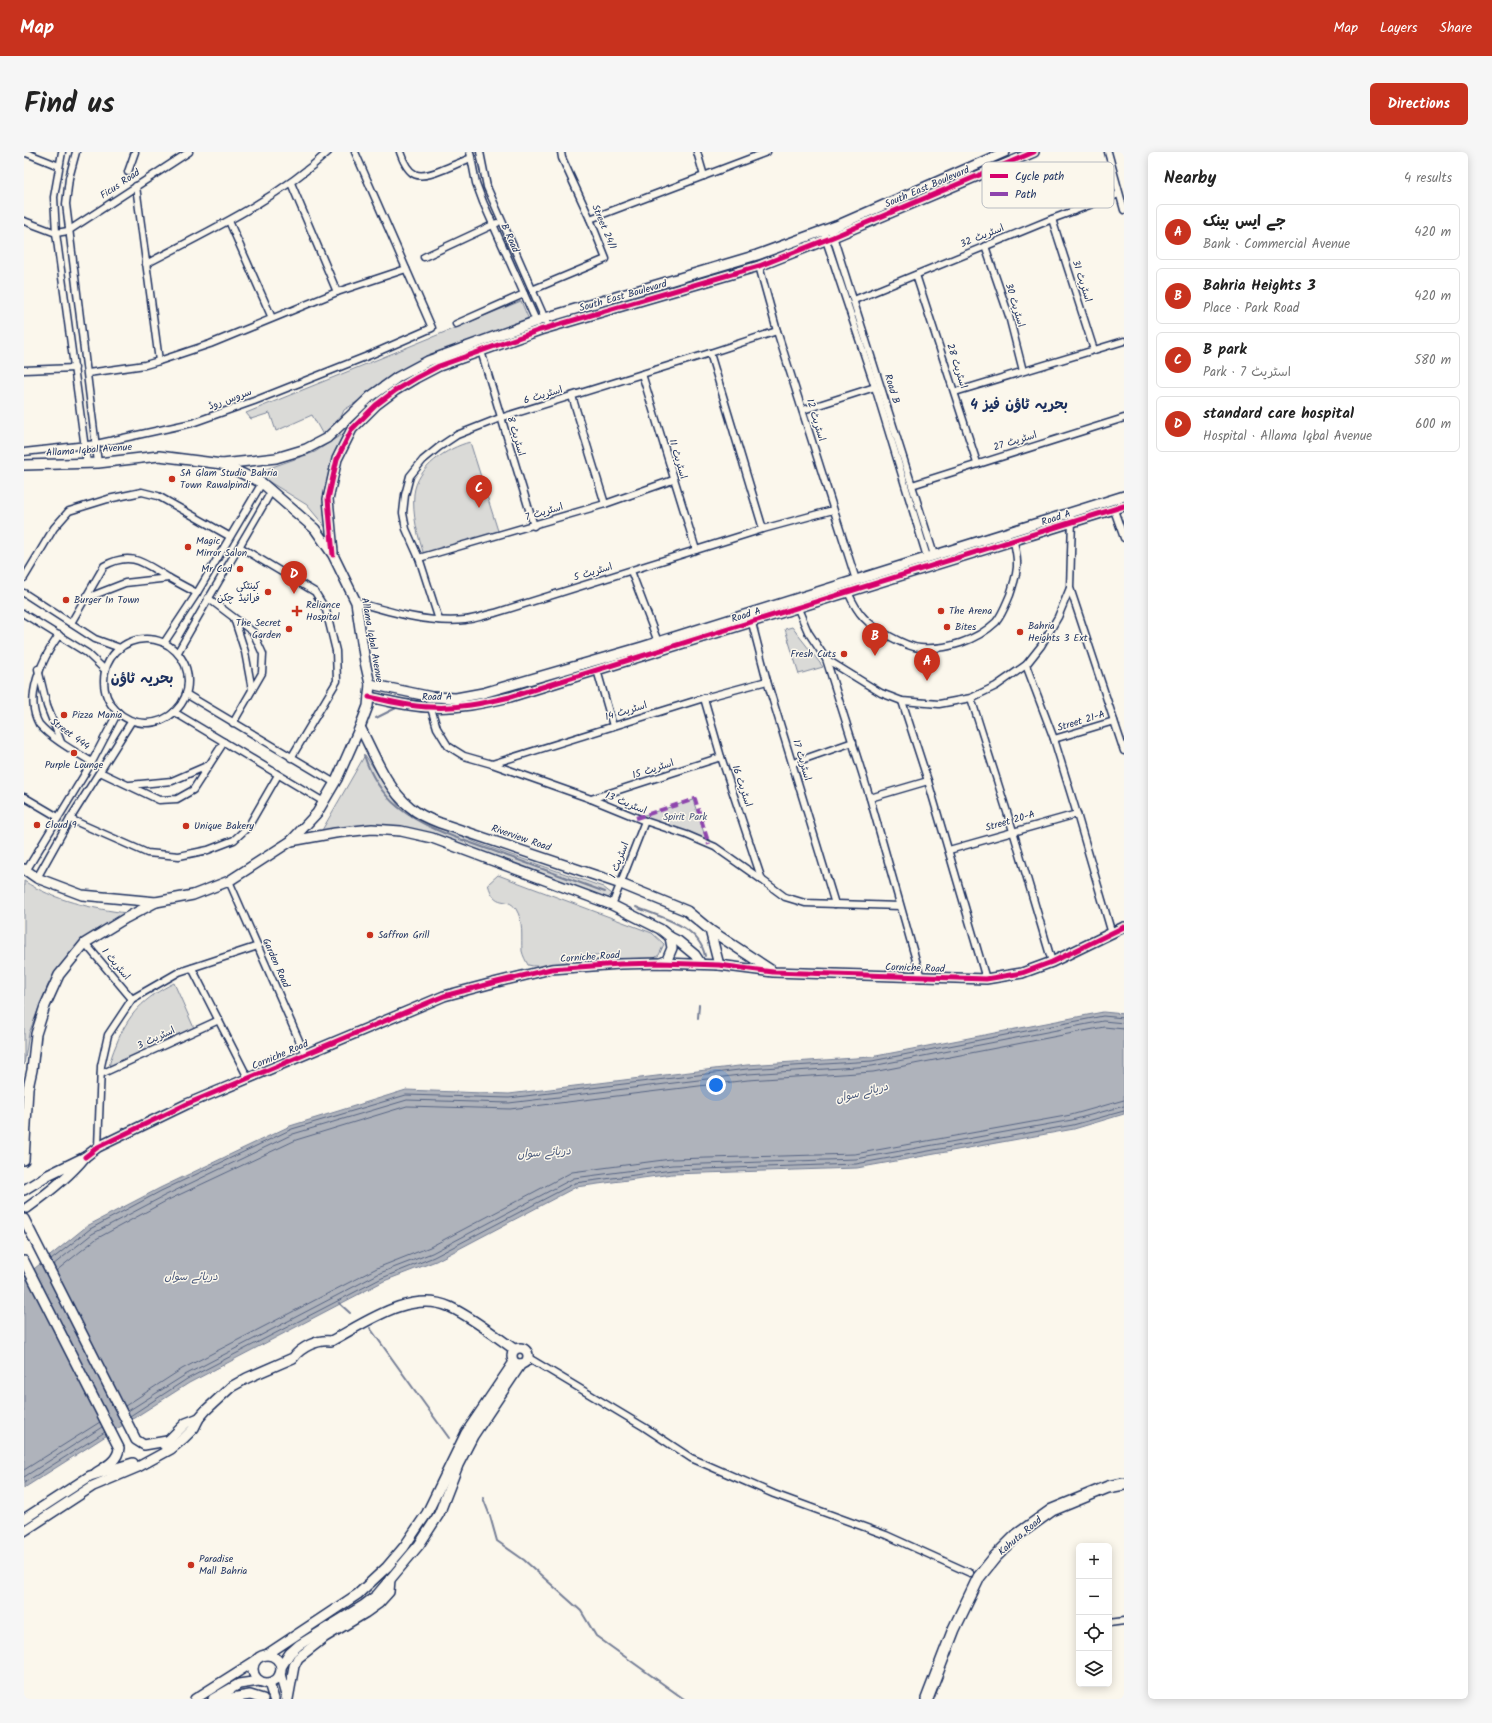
<!DOCTYPE html>
<meta charset="utf-8">
<style>
body{margin:0;font-family:Kalam,"Playpen Sans Arabic",sans-serif;background:#f6f6f6;color:#222}
.controls{position:absolute;right:12px;bottom:12px;display:grid;overflow:hidden;border-radius:6px;box-shadow:0 2px 10px #0003}
.controls button{width:36px;height:36px;display:grid;place-items:center;padding:0;border:0;border-bottom:1px solid #e0e0e0;background:#fff;color:#222;font:20px sans-serif}
.you{position:absolute;left:692px;top:933px;width:14px;height:14px;margin:-10px;border:3px solid #fff;border-radius:50%;background:#1a73e8;box-shadow:0 0 0 6px #1a73e833}
.badge{display:grid;place-items:center;width:26px;height:26px;border-radius:50%;background:#c8321e;color:#fff;font-size:13px;font-weight:700}
.pin{position:absolute;translate:-50% -33px;filter:drop-shadow(0 1px 2px #0008)}
.pin::after{content:'';position:absolute;top:21px;width:14px;height:12px;background:inherit;clip-path:polygon(0 0,100% 0,50% 100%)}
.list{margin:0;padding:0;list-style:none}
h2{display:flex;justify-content:space-between;align-items:center;height:52px;margin:0;padding:0 16px;font-size:17px}
h2 small{font-size:13px;font-weight:400;color:#767676}
.list li{display:grid;grid-template-columns:26px 1fr auto;gap:12px;align-items:center;box-sizing:border-box;height:56px;margin:0 8px 8px;padding:0 8px;border:1px solid #e0e0e0;border-radius:6px}
.list b{display:block;font-size:15px;white-space:nowrap}
.list p{margin:0;font-size:13px;white-space:nowrap;color:#767676}
.list em{font-size:13px;font-style:normal;color:#767676}
.icon{flex:none;width:22px;height:22px;fill:none;stroke:currentColor;stroke-width:2;stroke-linecap:round;stroke-linejoin:round}
.map{position:relative;flex:none;width:1100px;height:1547px;overflow:hidden;border-radius:6px}
header{display:flex;align-items:center;gap:24px;box-sizing:border-box;height:56px;padding:0 20px;background:#c8321e;color:#fff}
header strong{font-size:19px}
nav{display:flex;gap:22px;margin-inline-start:auto;font-size:14px}
.intro{display:flex;align-items:center;justify-content:space-between;box-sizing:border-box;height:96px;padding:0 24px}
h1{margin:0;font-size:28px}
.button{padding:10px 18px;border-radius:6px;background:#c8321e;color:#fff;font-size:14px;font-weight:700}
main{display:flex;gap:24px;padding:0 24px}
aside{flex:1;background:#fff;border-radius:6px;box-shadow:0 2px 10px #0003}
.map>svg:first-child{display:block}
</style>
<header>
<strong>Map</strong>
<nav><a>Map</a><a>Layers</a><a>Share</a></nav>
</header>
<div class="intro"><h1>Find us</h1><a class="button">Directions</a></div>
<main>
<div class="map">
<svg width="1100" height="1547" viewBox="0 0 1100 1547">
<rect width="100%" height="100%" fill="#fbf7ec"/>
<filter id="ink" filterUnits="userSpaceOnUse"><feTurbulence type="fractalNoise" baseFrequency=".025" numOctaves="2"/><feDisplacementMap in="SourceGraphic" scale="8" xChannelSelector="R" yChannelSelector="G"/><feConvolveMatrix kernelMatrix="1 2 1 2 8 2 1 2 1" color-interpolation-filters="sRGB"/></filter>
<g filter="url(#ink)">
<!-- green -->
<g fill="#dadad7" stroke="#7a849a">
<path d="M497,149L505,168L406,204L320,258L314,272L299,283L288,263L252,279L246,261L227,267L222,261Z"/>
<path d="M326,277L308,320L303,377L283,353L231,321L291,300Z"/>
<path d="M446,290L475,382L400,403C394,384 388,363 390,342C393,315 423,296 446,290Z"/>
<path d="M768,475L799,515L775,522L761,477Z"/>
<path d="M341,603L374,653L453,691L579,735L588,742L584,746L364,674L297,680Z"/>
<path d="M669,648L682,687L614,665Z"/>
<path d="M474,723L628,781L640,792L635,803L626,809L588,807L584,802L543,805V811C530,812 516,816 504,813C502,809 499,804 498,799C497,785 500,770 492,757C483,743 471,758 464,732Z"/>
<path d="M0,729C29,748 69,757 103,761L51,798L24,833L5,881L0,913Z"/>
<path d="M150,831L170,876L85,916C86,908 89,900 92,893C104,862 120,846 150,831Z"/>
</g>
<!-- water -->
<path fill="#afb3bb" stroke="#747e96" d="M1079,860L1100,862V962L1050,977L833,1016L648,1022L552,1035L412,1109L360,1129L165,1231L0,1336V1125L63,1074L136,1036L266,974L382,938L485,942L723,913L847,905Z"/>
<g fill="none" stroke-linecap="round" stroke-linejoin="round">
<!-- shore -->
<g stroke="#566483" stroke-width="1">
<path d="M27,1108L66,1077L137,1039L268,977L382,943L485,946L723,917L848,909L1079,864L1100,866"/>
<path d="M29,1113L68,1082L140,1044L269,982L383,948L485,951L724,922L848,914L1079,869L1100,871"/>
<path d="M32,1119L72,1087L142,1049L272,988L383,954L486,957L724,928L849,920L1080,875L1100,877"/>
<path d="M101,1254L158,1217L353,1116L406,1095L548,1020L647,1007L831,1002L1047,963L1100,948"/>
<path d="M104,1259L161,1223L356,1121L408,1101L550,1026L648,1013L832,1007L1048,968L1100,954"/>
<path d="M106,1264L163,1227L358,1126L410,1105L551,1031L648,1018L832,1012L1049,973L1100,959"/>
<path d="M0,1318L76,1270"/>
<path d="M0,1325L78,1275"/>
<path d="M0,1331L81,1280"/>
</g>
<!-- stream -->
<g stroke="#747e96" stroke-width="2">
<path d="M492,538L502,535"/>
<path d="M451,547L467,545"/>
<path d="M352,566L374,555"/>
<path d="M340,603C346,622 358,642 374,655C401,677 436,687 467,698C505,712 543,726 581,740"/>
<path d="M612,755C637,766 675,773 681,804"/>
<path d="M674,866L675,853"/>
<path d="M315,1151L326,1161"/>
<path d="M346,1176L425,1286"/>
<path d="M459,1346L466,1364L473,1389L500,1408L557,1459L572,1484L660,1547"/>
</g>
<defs>
<g id="street">
<path d="M0,0L35,14"/>
<path d="M38,0L30,45L32,81L63,311"/>
<path d="M52,0L45,26L42,52L74,311"/>
<path d="M376,0C385,26 394,28 418,18C428,14 437,10 447,6"/>
<path d="M446,0L452,31L459,50L513,171"/>
<path d="M456,0L463,35L525,176"/>
<path d="M673,0L680,24"/>
<path d="M1084,0L1100,58"/>
<path d="M104,20L111,0"/>
<path d="M267,31L313,140"/>
<path d="M112,34L135,209"/>
<path d="M566,67L743,0"/>
<path d="M1028,67L1070,198"/>
<path d="M0,69L32,81L44,79L165,0"/>
<path d="M205,69L248,166"/>
<path d="M799,79L851,235L903,405"/>
<path d="M808,81L910,403"/>
<path d="M961,94L985,164L999,219"/>
<path d="M400,105L473,71"/>
<path d="M122,112C185,79 252,48 304,0"/>
<path d="M735,114L753,179L832,428"/>
<path d="M892,123L953,311"/>
<path d="M508,138L582,107L566,67L538,6L537,0"/>
<path d="M830,148L1028,67L1095,42"/>
<path d="M432,172L500,142"/>
<path d="M457,199L510,374"/>
<path d="M686,201L739,377"/>
<path d="M0,218L51,216"/>
<path d="M64,221L121,213L135,209L186,192L313,140L382,117"/>
<path d="M618,222L672,398"/>
<path d="M931,240L1100,189"/>
<path d="M548,244L581,352"/>
<path d="M779,258L851,235"/>
<path d="M0,300L72,292L168,271L230,249L346,203L408,176L331,0"/>
<path d="M888,333L1100,266"/>
<path d="M1090,358L1100,386"/>
<path d="M216,395L291,440L302,458L312,499L313,529L267,606"/>
<path d="M395,406L581,352L649,328"/>
<path d="M607,419L634,490"/>
<path d="M0,426L30,376L45,359L84,347L118,340L134,344L205,384"/>
<path d="M1046,436L1100,599"/>
<path d="M824,440C828,449 833,459 840,466C850,477 882,495 896,496C923,498 952,489 972,470C978,463 982,452 986,443C989,433 994,421 993,410C993,403 991,396 990,389"/>
<path d="M0,441L71,487L96,496"/>
<path d="M184,446L229,480L239,502L238,521L209,571"/>
<path d="M60,447L101,431L145,426"/>
<path d="M332,450C366,460 406,472 441,468C451,467 461,463 471,461L739,377L809,358"/>
<path d="M772,452L784,480L802,507L857,541L878,549L915,552L947,546L972,534L1002,513L1017,494L1034,465L1046,436L1048,367"/>
<path d="M0,462L63,501L81,518"/>
<path d="M210,466L221,500L228,538"/>
<path d="M415,468L395,406L382,377L379,361L381,343L386,324L399,308L415,295L433,283L476,266L686,201L753,179"/>
<path d="M47,471L80,414C108,398 121,412 145,426C154,431 163,436 173,441"/>
<path d="M728,471L743,529L811,752"/>
<path d="M35,483C18,507 0,545 15,572C29,588 50,599 68,610"/>
<circle cx="122" cy="529" r="42"/>
<path d="M140,491L173,441L238,331"/>
<path d="M154,500C184,446 217,393 248,338"/>
<path d="M802,507L846,646L897,826"/>
<path d="M1002,513L1030,587L1053,662L1088,782"/>
<path d="M14,517L23,554L37,590"/>
<path d="M573,518L589,574"/>
<path d="M162,542L311,631"/>
<path d="M680,546L697,605L738,728"/>
<path d="M947,546L989,679L1028,810"/>
<path d="M878,549L904,629L962,827"/>
<path d="M407,556L413,576L424,594L440,604L468,612L567,647L621,669L663,683L691,695L738,728L761,745L781,751L876,754"/>
<path d="M150,560L300,650"/>
<path d="M1030,587L1090,569"/>
<path d="M769,611L829,590"/>
<path d="M468,612L680,546L743,529"/>
<path d="M76,620L135,648L153,647L169,638L200,590"/>
<path d="M106,633L148,629L185,613"/>
<path d="M0,645L34,665"/>
<path d="M846,646L904,629"/>
<path d="M567,647L697,605"/>
<path d="M46,667L123,701L155,704L184,698L210,688L224,675L254,623"/>
<path d="M925,698L1053,662"/>
<path d="M2,719L68,610L94,560"/>
<path d="M13,726L46,667L107,570"/>
<path d="M205,729L281,902"/>
<path d="M588,753L621,669"/>
<path d="M61,791L108,847"/>
<path d="M168,816L224,926"/>
<path d="M77,922L195,868"/>
<path d="M74,995L77,914L84,883L108,847L155,820L234,794"/>
<path d="M505,1206L620,1275L667,1306L750,1342L862,1383L946,1421"/>
<path d="M1085,1471L1100,1469"/>
</g>
<g id="secondary">
<path d="M198,312L252,306L282,297L303,286L346,245L374,225L404,209L521,166L733,103L812,74L981,0"/>
<path d="M0,313L74,311L135,304L198,312L238,331L291,377L309,403L332,450L341,510L346,532L344,554L336,575L313,627L293,661L267,689L205,729L169,743L132,750L58,743L13,726L0,717"/>
<path d="M309,400L304,347L313,307L328,277L352,253L372,238L392,226L415,214L516,178L735,114L809,85L1010,0"/>
<path d="M346,532L408,545L432,546L459,541L618,495L1100,344"/>
<path d="M345,545C365,549 386,555 406,555C433,557 460,551 486,545L1100,354"/>
<path d="M336,575C349,600 363,637 386,655C395,663 405,667 416,671L597,732L663,759L686,778L747,818"/>
<path d="M267,689L311,681L348,677L377,679L408,686L588,753L636,777L646,785L654,789L671,803L677,812"/>
<path d="M686,778L695,813"/>
<path d="M637,811L643,808L648,796L646,785"/>
<path d="M61,1005L74,995L163,952L420,844L469,831L527,817L596,812L637,811L695,813L749,820L962,827L998,821L1028,810L1100,775"/>
<path d="M0,1008L4,936L8,918L12,882L21,854L35,823L61,791L102,766L132,750"/>
<path d="M0,1038L24,1023L61,1005C45,1025 24,1041 3,1056"/>
<path d="M0,1067L112,1288L120,1293L143,1289"/>
<path d="M0,1109L95,1296C94,1309 81,1315 72,1321"/>
<circle cx="496" cy="1204" r="8"/>
<path d="M140,1293L162,1271L175,1266"/>
<path d="M0,1367L66,1324L109,1311"/>
<path d="M0,1379L69,1334L114,1315L147,1297L160,1286L170,1276L175,1266L182,1258L207,1235L223,1226L269,1206C277,1195 294,1187 307,1189C341,1171 387,1137 426,1155C449,1166 470,1183 490,1197"/>
<path d="M242,1503L334,1442L363,1415L380,1395L403,1361L442,1281L490,1210"/>
<circle cx="243" cy="1517" r="14"/>
<path d="M257,1515L266,1501L275,1493L340,1453L353,1443L395,1393L415,1362L434,1313L449,1284L497,1212"/>
<path d="M256,1522L263,1547"/>
<path d="M245,1531L250,1547"/>
<path d="M171,1547L231,1509"/>
<path d="M189,1547L215,1532L235,1529"/>
<path d="M201,1547L226,1543L239,1547"/>
<path d="M264,1547L270,1514L274,1506L301,1485L341,1461L355,1451L365,1440L366,1427"/>
</g>
<path id="highway" d="M903,1547L930,1477L955,1425L971,1405L993,1383L1028,1358L1084,1335L1100,1332"/>
</defs>
<!-- street casing -->
<use href="#street" stroke="#1b2f5e" stroke-width="9"/>
<!-- secondary casing -->
<use href="#secondary" stroke="#1b2f5e" stroke-width="12"/>
<!-- highway casing -->
<use href="#highway" stroke="#1b2f5e" stroke-width="14"/>
<!-- street -->
<use href="#street" stroke="#fbf7ec" stroke-width="6"/>
<!-- secondary -->
<use href="#secondary" stroke="#fbf7ec" stroke-width="9"/>
<!-- highway -->
<use href="#highway" stroke="#fbf7ec" stroke-width="11"/>
<!-- quiet -->
<path stroke="#8e44ad" stroke-width="4" stroke-dasharray="8 4" stroke-linecap="butt" d="M612,666L671,647L685,693"/>
<defs>
<g id="cycleway">
<path d="M309,403L304,347L313,307L328,277L352,253L372,238L392,226L415,214L516,178L735,114L809,85L1010,0"/>
<path d="M345,545C365,549 386,555 406,555C433,557 460,551 486,545L1100,354"/>
<path d="M61,1005L74,995L163,952L420,844L469,831L527,817L596,812L637,811L695,813L749,820L962,827L998,821L1028,810L1100,775"/>
</g>
</defs>
<!-- cycleway casing -->
<use href="#cycleway" stroke="#fbf7ec" stroke-width="8"/>
<!-- cycleway -->
<use href="#cycleway" stroke="#d6006c" stroke-width="5"/>
</g>
</g>
<!-- markers -->
<g fill="#c8321e" stroke="#fbf7ec" stroke-width="1.5">
<circle cx="148" cy="327" r="4"/>
<circle cx="164" cy="395" r="4"/>
<circle cx="216" cy="417" r="4"/>
<circle cx="244" cy="440" r="4"/>
<circle cx="42" cy="448" r="4"/>
<path d="M271 453h4v4h4v4h-4v4h-4v-4h-4v-4h4z"/>
<circle cx="917" cy="459" r="4"/>
<circle cx="923" cy="475" r="4"/>
<circle cx="265" cy="477" r="4"/>
<circle cx="996" cy="480" r="4"/>
<circle cx="820" cy="502" r="4"/>
<circle cx="40" cy="563" r="4"/>
<circle cx="50" cy="601" r="4"/>
<circle cx="13" cy="673" r="4"/>
<circle cx="162" cy="674" r="4"/>
<circle cx="346" cy="783" r="4"/>
<circle cx="167" cy="1413" r="4"/>
</g>
<g text-anchor="middle" dominant-baseline="central" stroke-width="3" stroke-linejoin="round" paint-order="stroke">
<!-- street labels -->
<g font-size="10" fill="#1b2f5e" stroke="#fbf7ec">
<text transform="translate(96 32) rotate(-34)">Ficus Road</text>
<text transform="translate(903 35) rotate(-23)">South East Boulevard</text>
<text transform="translate(580 75) rotate(67)">Street 24/1</text>
<text transform="translate(958 84) rotate(-22)">اسٹریٹ 32</text>
<text transform="translate(486 86) rotate(66)">B Road</text>
<text transform="translate(1058 129) rotate(72)">اسٹریٹ 31</text>
<text transform="translate(599 144) rotate(-16)">South East Boulevard</text>
<text transform="translate(991 153) rotate(73)">اسٹریٹ 30</text>
<text transform="translate(933 214) rotate(72)">اسٹریٹ 28</text>
<text transform="translate(868 237) rotate(73)">Road B</text>
<text transform="translate(519 243) rotate(-17)">اسٹریٹ 6</text>
<text transform="translate(206 247) rotate(-20)">سروس روڈ</text>
<text transform="translate(792 268) rotate(73)">اسٹریٹ 12</text>
<text transform="translate(492 284) rotate(73)">اسٹریٹ 8</text>
<text transform="translate(991 289) rotate(-17)">اسٹریٹ 27</text>
<text transform="translate(65 298) rotate(-4)">Allama Iqbal Avenue</text>
<text transform="translate(654 307) rotate(73)">اسٹریٹ 11</text>
<text transform="translate(520 360) rotate(-17)">اسٹریٹ 7</text>
<text transform="translate(1032 366) rotate(-18)">Road A</text>
<text transform="translate(569 420) rotate(-17)">اسٹریٹ 5</text>
<text transform="translate(722 463) rotate(-17)">Road A</text>
<text transform="translate(348 488) rotate(80)">Allama Iqbal Avenue</text>
<text transform="translate(413 545) rotate(-1)">Road A</text>
<text transform="translate(602 559) rotate(-17)">اسٹریٹ 14</text>
<text transform="translate(1057 569) rotate(-17)">Street 21-A</text>
<text transform="translate(46 582) rotate(36)">Street 444</text>
<text transform="translate(778 608) rotate(73)">اسٹریٹ 17</text>
<text transform="translate(629 617) rotate(-18)">اسٹریٹ 15</text>
<text transform="translate(718 634) rotate(71)">اسٹریٹ 16</text>
<text transform="translate(602 651) rotate(22)">اسٹریٹ 13</text>
<text transform="translate(986 669) rotate(-16)">Street 20-A</text>
<text transform="translate(497 686) rotate(19)">Riverview Road</text>
<text transform="translate(595 708) rotate(-69)">اسٹریٹ 1</text>
<text transform="translate(566 805) rotate(-4)">Corniche Road</text>
<text transform="translate(252 811) rotate(66)">Garden Road</text>
<text transform="translate(92 812) rotate(50)">اسٹریٹ 1</text>
<text transform="translate(891 816) rotate(2)">Corniche Road</text>
<text transform="translate(132 886) rotate(-25)">اسٹریٹ 3</text>
<text transform="translate(256 903) rotate(-23)">Corniche Road</text>
<text transform="translate(996 1384) rotate(-40)">Kahuta Road</text>
</g>
<!-- poi labels -->
<g font-size="10" fill="#1b2f5e" stroke="#fbf7ec" text-anchor="start">
<text x="156" y="321">SA Glam Studio Bahria<tspan x="156" dy="12">Town Rawalpindi</tspan></text>
<text x="172" y="389">Magic<tspan x="172" dy="12">Mirror Salon</tspan></text>
<text x="208" y="417" text-anchor="end">Mr Cod</text>
<text x="236" y="434" text-anchor="end">کینٹکی<tspan x="236" dy="12">فرائیڈ چکن</tspan></text>
<text x="50" y="448">Burger In Town</text>
<text x="282" y="453">Reliance<tspan x="282" dy="12">Hospital</tspan></text>
<text x="925" y="459">The Arena</text>
<text x="257" y="471" text-anchor="end">The Secret<tspan x="257" dy="12">Garden</tspan></text>
<text x="1004" y="474">Bahria<tspan x="1004" dy="12">Heights 3 Ext</tspan></text>
<text x="931" y="475">Bites</text>
<text x="812" y="502" text-anchor="end">Fresh Cuts</text>
<text x="48" y="563">Pizza Mania</text>
<text x="50" y="613" text-anchor="middle">Purple Lounge</text>
<text x="21" y="673">Cloud 9</text>
<text x="170" y="674">Unique Bakery</text>
<text x="354" y="783">Saffron Grill</text>
<text x="175" y="1407">Paradise<tspan x="175" dy="12">Mall Bahria</tspan></text>
</g>
<!-- park labels -->
<g font-size="10" fill="#415176" stroke="#fbf7ec">
<text x="661" y="665">Spirit Park</text>
</g>
<!-- water labels -->
<g font-size="11" font-style="italic" fill="#47577a" stroke="#fbf7ec">
<text transform="translate(838 941) rotate(-14)">دریائے سواں</text>
<text transform="translate(520 1001) rotate(-4)">دریائے سواں</text>
<text x="167" y="1125">دریائے سواں</text>
</g>
<!-- district labels -->
<g font-size="14" font-weight="bold" fill="#1b2f5e" stroke="#fbf7ec">
<text x="995" y="253">بحریہ ٹاؤن فیز 4</text>
<text x="118" y="527">بحریہ ٹاؤن</text>
</g>
</g>
<!-- legend -->
<rect x="958" y="10" width="132" height="46" rx="6" fill="#fbf7ec" stroke="#b8bbc1" stroke-width="1"/>
<rect x="966" y="22" width="18" height="4" fill="#d6006c"/>
<rect x="966" y="40" width="18" height="4" fill="#8e44ad"/>
<g font-size="11" fill="#1b2f5e">
<text x="991" y="28">Cycle path</text>
<text x="991" y="46">Path</text>
</g>
</svg>
<div class="controls">
<button>+</button>
<button>−</button>
<button><svg class="icon" aria-label="locate" viewBox="0 0 24 24"><circle cx="12" cy="12" r="6"/><path d="M12 2v4M12 18v4M2 12h4M18 12h4"/></svg></button>
<button><svg class="icon" aria-label="layers" viewBox="0 0 24 24"><path d="M12 4l9 5-9 5-9-5zM3 14l9 5 9-5"/></svg></button>
</div>
<div class="you"></div>
<div class="pin badge" style="left:903px;top:529px">A</div>
<div class="pin badge" style="left:851px;top:504px">B</div>
<div class="pin badge" style="left:455px;top:356px">C</div>
<div class="pin badge" style="left:270px;top:442px">D</div>
</div>
<aside>
<h2>Nearby<small>4 results</small></h2>
<ul class="list">
<li><span class="badge">A</span><div><b>جے ایس بینک</b><p>Bank · Commercial Avenue</p></div><em>420 m</em></li>
<li><span class="badge">B</span><div><b>Bahria Heights 3</b><p>Place · Park Road</p></div><em>420 m</em></li>
<li><span class="badge">C</span><div><b>B park</b><p>Park · اسٹریٹ 7</p></div><em>580 m</em></li>
<li><span class="badge">D</span><div><b>standard care hospital</b><p>Hospital · Allama Iqbal Avenue</p></div><em>600 m</em></li>
</ul>
</aside>
</main>
